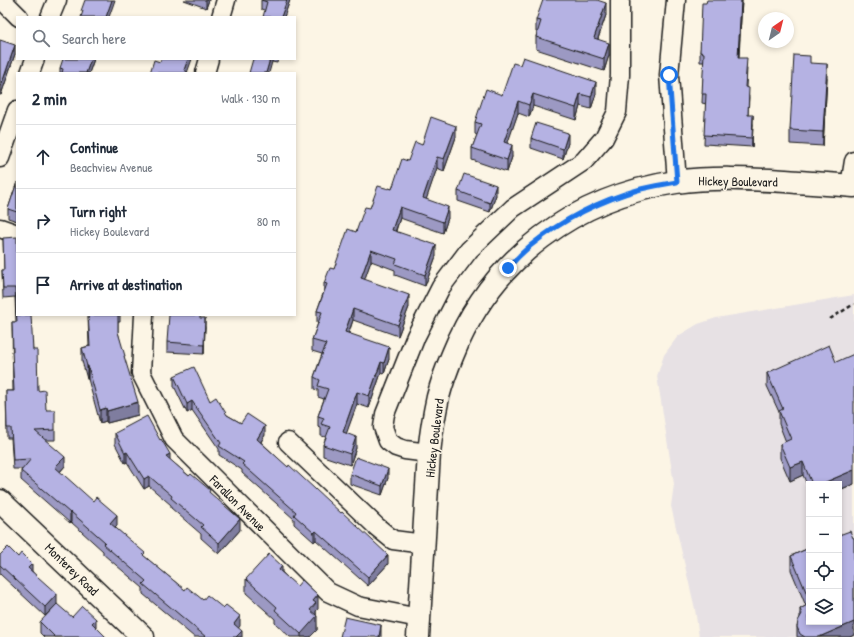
<!DOCTYPE html>
<meta charset="utf-8">
<style>
body{margin:0;font-family:"Patrick Hand",sans-serif;background:#f6f6f7;color:#1f2937}
.controls{position:absolute;right:12px;bottom:12px;display:grid;overflow:hidden;border-radius:0px;box-shadow:0 2px 6px #0003}
.controls button{width:36px;height:36px;display:grid;place-items:center;padding:0;border:0;border-bottom:1px solid #e0e1e3;background:#fff;color:#1f2937;font:20px sans-serif}
.compass{position:absolute;left:758px;top:12px;width:36px;height:36px;border-radius:50%;background:#fff;box-shadow:0 2px 6px #0003;rotate:35deg}
.stop{position:absolute;width:12px;height:12px;margin:-9px;border:3px solid #1a73e8;border-radius:50%;background:#fff}
.stop.end{background:#1a73e8;border-color:#fff;box-shadow:0 1px 4px #0008}
.list{margin:0;padding:0;list-style:none}
h2{display:flex;justify-content:space-between;align-items:center;height:52px;margin:0;padding:0 16px;font-size:17px}
h2 small{font-size:13px;font-weight:400;color:#747a83}
.list li{display:grid;grid-template-columns:26px 1fr auto;gap:12px;align-items:center;box-sizing:border-box;height:64px;padding:0 16px;border-top:1px solid #e0e1e3}
.list b{display:block;font-size:15px;white-space:nowrap}
.list p{margin:0;font-size:13px;white-space:nowrap;color:#747a83}
.list em{font-size:13px;font-style:normal;color:#747a83}
.icon{flex:none;width:22px;height:22px;fill:none;stroke:currentColor;stroke-width:2;stroke-linecap:round;stroke-linejoin:round}
.map{position:relative;flex:none;width:854px;height:637px;overflow:hidden}
.search{position:absolute;background:#fff;box-shadow:0 2px 6px #0003;left:16px;top:16px;width:280px;height:44px;display:flex;align-items:center;gap:10px;box-sizing:border-box;padding:0 14px;border-radius:0px;color:#747a83;font-size:15px}
.panel{position:absolute;background:#fff;box-shadow:0 2px 6px #0003;left:16px;top:72px;width:280px;height:244px;border-radius:0px}
.map>svg:first-child{display:block}
</style>
<div class="map">
<svg width="854" height="637" viewBox="0 0 854 637">
<rect width="100%" height="100%" fill="#fcf5e5"/>
<filter id="ink" filterUnits="userSpaceOnUse"><feTurbulence type="fractalNoise" baseFrequency=".025" numOctaves="2"/><feDisplacementMap in="SourceGraphic" scale="8" xChannelSelector="R" yChannelSelector="G"/><feConvolveMatrix kernelMatrix="1 2 1 2 8 2 1 2 1" color-interpolation-filters="sRGB"/></filter>
<g filter="url(#ink)">
<!-- built -->
<path fill="#e7e1e4" fill-rule="evenodd" d="M854,295V637H699L695,609L671,506L674,484L657,376L664,355L678,336L698,324L716,318ZM809,484H839V622H809Z"/>
<g fill="none" stroke-linecap="round" stroke-linejoin="round">
<defs>
<g id="minor">
<path d="M2,0L19,17"/>
<path d="M676,0L669,75L677,182"/>
<path d="M50,17L57,0"/>
<path d="M221,17L226,0"/>
<path d="M30,73L35,59"/>
<path d="M205,73L209,59"/>
<path d="M0,158L17,110"/>
<path d="M850,186L854,161"/>
<path d="M0,228L17,234"/>
<path d="M144,315L141,373L174,439L328,592L358,606L419,618"/>
<path d="M288,442L377,527L393,540L424,544"/>
<path d="M429,453L405,450L396,447L388,441L383,427L385,414L416,336L441,287L469,250L513,208L584,161L604,138L617,112L620,75V0"/>
</g>
<g id="major">
<path d="M0,501L143,637"/>
<path d="M418,637L429,453C431,434 434,415 438,397C442,382 447,368 453,354C492,258 575,197 676,182C712,177 749,179 785,181C808,183 831,184 854,186"/>
</g>
</defs>
<!-- minor casing -->
<use href="#minor" stroke="#1c1c1c" stroke-width="21"/>
<!-- major casing -->
<use href="#major" stroke="#1c1c1c" stroke-width="25"/>
<!-- path -->
<path stroke="#1c1c1c" stroke-width="2.5" stroke-dasharray="4 3" stroke-linecap="butt" d="M830,319L854,304"/>
<!-- minor -->
<use href="#minor" stroke="#fcf5e5" stroke-width="18"/>
<!-- major -->
<use href="#major" stroke="#fcf5e5" stroke-width="22"/>
</g>
<!-- wall -->
<g fill="#9c99c3" stroke="#1c1c1c">
<path d="M184,0H209L206,8Z"/>
<path d="M261,0H290L284,17L261,9Z"/>
<path d="M742,0L739,58L747,68L746,87L749,97L748,115L753,124L752,147L704,144L706,104L702,103L704,62H700V52L706,3Z"/>
<path d="M606,15L598,39L609,55L604,71L536,49V37L537,32H536V20Z"/>
<path d="M0,40L15,54L1,95H0Z"/>
<path d="M94,59L89,73H60V68Z"/>
<path d="M253,59H278L277,63L272,62Z"/>
<path d="M810,63L827,78L823,146L790,144V130Z"/>
<path d="M520,65L596,94L591,109L580,106L576,120L533,106L529,117L518,113L507,143L512,157L507,172L472,160V148L477,135L475,134V122L502,95Z"/>
<path d="M456,137L444,171L437,168L426,199L448,218L443,233L400,218L396,231L436,256L425,286L395,275V270L371,261L364,280L409,307L398,336L353,320L349,333L389,359L384,374L381,373L369,408L357,404L346,433L356,448L350,465L323,456V445L326,437L321,436V428L318,427V416L324,399L318,397V390L314,389V377L322,354L312,351V340L318,323L317,322V311L324,291V283L334,269L370,208L389,189H392L408,161L422,145Z"/>
<path d="M531,138L568,143L563,159L531,148Z"/>
<path d="M17,182V221L8,218V209Z"/>
<path d="M458,191L496,195L490,212L458,201Z"/>
<path d="M3,238L33,350L38,391L55,430V440H45L65,466L60,472L117,525L115,527L145,557L185,590L203,600L240,626L238,628L242,637H194L143,594V588L103,554V551L71,522L70,523L21,480V471L22,469H13L11,438H7L6,391H13L12,322H16L15,297L3,298L2,270H4Z"/>
<path d="M88,315H120V322H118V332L138,415L107,423L106,421L100,423L88,379H87L82,361V348L89,346Z"/>
<path d="M200,318L205,327L204,354L167,352V342Z"/>
<path d="M767,373L854,484L839,490V484H809V490L803,475L790,481L780,458V444L786,442L779,424V412L767,386Z"/>
<path d="M174,376L210,401L227,415L241,423L265,435L261,442L388,564L368,586L316,540L314,542L294,524V519L242,473V470L219,455V449L192,410L187,413L174,386Z"/>
<path d="M115,433L170,460L210,493L240,530L219,554L201,538V534L171,508V505L149,486L144,489L127,462L125,463L115,444Z"/>
<path d="M350,474L388,478L382,495L350,484Z"/>
<path d="M853,538H854V635L850,637H797V627L800,618V609L806,606L791,570V556L809,548V622Z"/>
<path d="M0,555L32,571L57,604L45,616L0,574Z"/>
<path d="M282,572L318,609L316,611L317,630L310,637H290L275,623V619L246,593V579Z"/>
<path d="M40,622L96,627L106,637H44L40,633Z"/>
</g>
<!-- shaded-wall -->
<g fill="#7f7d9f" stroke="#1c1c1c">
<path d="M112,0H115L109,17H106Z"/>
<path d="M206,0H209L206,8Z"/>
<path d="M287,0H290L284,17H281Z"/>
<path d="M741,0H742L738,67V58Z"/>
<path d="M606,3V15L594,50V38Z"/>
<path d="M609,43V55L604,71V59Z"/>
<path d="M15,45V54L1,95V86Z"/>
<path d="M91,59H94L89,73H86Z"/>
<path d="M188,59H192L187,73L184,70Z"/>
<path d="M270,59H272V62L269,73H266Z"/>
<path d="M827,64V78L823,146V132Z"/>
<path d="M596,82V94L591,109V97Z"/>
<path d="M533,94V106L529,117V105Z"/>
<path d="M580,94V106L576,120V108Z"/>
<path d="M518,101V113L504,154V142Z"/>
<path d="M753,115V124L752,147V138Z"/>
<path d="M456,126V137L444,171V159Z"/>
<path d="M568,133V143L563,159V149Z"/>
<path d="M512,145V157L507,172V160Z"/>
<path d="M437,157V168L423,209V198Z"/>
<path d="M496,185V195L490,212V203Z"/>
<path d="M400,207V218L392,241V230Z"/>
<path d="M448,207V218L443,233V222Z"/>
<path d="M436,245V256L425,286V275Z"/>
<path d="M371,250V261L361,290V278Z"/>
<path d="M409,295V307L398,336V325Z"/>
<path d="M353,309V320L345,343V332Z"/>
<path d="M205,318V327L204,354V345Z"/>
<path d="M389,347V359L384,374V363Z"/>
<path d="M381,362V373L369,408V396Z"/>
<rect x="87" y="366" width="1" height="13"/>
<path d="M357,392V404L343,443V432Z"/>
<path d="M192,401V410L187,413V404Z"/>
<path d="M138,402V415L107,423V411Z"/>
<path d="M106,408V421L100,423V410Z"/>
<path d="M265,426V435L257,448V439Z"/>
<path d="M356,437V448L350,465V454Z"/>
<path d="M127,452V462L125,463V453Z"/>
<path d="M170,454V464L166,456Z"/>
<path d="M65,457V466L55,477V467Z"/>
<path d="M803,462V475L790,481V467Z"/>
<path d="M388,469V478L382,495V486Z"/>
<path d="M854,470V484L839,490V484H821Z"/>
<path d="M149,476V486L144,489V479Z"/>
<path d="M71,512V522L70,523V513Z"/>
<path d="M117,515V525L110,532V523Z"/>
<path d="M240,519V530L219,554V543Z"/>
<path d="M316,531V540L314,542V533Z"/>
<path d="M388,555V564L368,586V577Z"/>
<path d="M32,564V573L28,568Z"/>
<path d="M282,566V580L279,570Z"/>
<path d="M57,594V604L45,616V607Z"/>
<path d="M318,595V609L316,611V617L317,616V630L310,637H301V634L313,601Z"/>
<path d="M240,616V626L234,634V624Z"/>
<path d="M96,619V630L92,623Z"/>
<path d="M854,622V635L850,637H819Z"/>
<path d="M381,625V637H379Z"/>
<path d="M242,631V637H236Z"/>
</g>
<!-- building -->
<g fill="#b5b2e3" stroke="#1c1c1c">
<path d="M85,0H112L106,17H81L83,11H81Z"/>
<path d="M261,0H287L281,17H263L267,2Z"/>
<path d="M543,0H597L606,3L594,38L609,43L604,59L536,37L541,21L536,20Z"/>
<path d="M707,0H741L738,58H747L745,87L749,88L748,115H753L752,138L704,135L706,94H702L704,53L700,52L702,3H706Z"/>
<path d="M0,40L15,45L1,86L0,85Z"/>
<path d="M794,55L810,56V63L827,64L823,132L790,130Z"/>
<path d="M523,57L596,82L591,97L580,94L576,108L533,94L529,105L518,101L504,142L512,145L507,160L472,148L481,124L475,122L486,89L502,95L513,63L520,65Z"/>
<path d="M63,59H91L86,73H62L63,69L60,68Z"/>
<path d="M161,59H188L184,70L188,72V73H150L154,60L160,62Z"/>
<path d="M253,59H270L266,73H249Z"/>
<path d="M431,117L456,126L444,159L437,157L423,198L448,207L443,222L400,207L392,230L436,245L425,275L395,264L397,259L371,250L361,278L409,295L398,325L353,309L345,332L389,347L384,363L381,362L369,396L357,392L343,432L356,437L350,454L323,445L330,427L321,424L324,418L318,416L328,389L318,386L320,380L314,377L326,344L312,340L322,312L317,311L327,284L324,283L330,268L334,269L348,229L356,232L365,207L370,208L378,186L389,189V188L392,189L402,159L408,161L415,142L422,145Z"/>
<path d="M536,123L568,133L563,149L531,138Z"/>
<path d="M464,174L496,185L490,203L458,191Z"/>
<path d="M17,182V212L8,209Z"/>
<path d="M17,237V315H31L33,350H37L38,391L45,390L46,410H55V430L35,431L65,457L55,467L93,501L96,497L117,515L110,523L145,553L143,555L185,590L187,587L203,600L207,595L223,608L226,605L240,616L234,624L242,631L236,637H206L143,584L146,581L103,544L105,542L71,512L70,513L21,471L31,459L13,460L11,428H7L6,391H14L12,351H13L12,322H17L15,288H3L2,270H4L3,238Z"/>
<path d="M88,315H118V332L125,356H124L138,402L107,411L106,408L100,410L88,366H87L82,348L90,346Z"/>
<path d="M169,315H200V318H205L204,345L167,342Z"/>
<path d="M829,345L836,362L854,354V470L821,484H812L803,462L790,467L780,444L791,439L779,411L783,409L767,373Z"/>
<path d="M194,367L210,401L216,397L227,415L241,423L247,414L265,426L257,439L288,467L289,465L341,513L342,512L388,555L368,577L316,531L314,533L294,515L296,512L242,464L244,462L219,446L221,443L192,401L187,404L174,376Z"/>
<path d="M147,416L160,440L161,439L170,454L166,456L189,476L191,474L210,490L209,492L240,519L219,543L201,527L203,525L171,498L172,496L149,476L144,479L127,452L125,453L115,433Z"/>
<path d="M356,457L388,469L382,486L350,474Z"/>
<path d="M850,531L853,538H854V622L819,637H805L800,634L797,627L798,621L802,614L800,609L809,604V622H839V535Z"/>
<path d="M8,547L18,557L21,553L32,564L28,568L57,594L45,607L0,565V555Z"/>
<path d="M809,548V599L791,556Z"/>
<path d="M269,554L282,566L279,570L297,586L302,580L318,595L313,601L316,603L310,610L317,616L301,634L275,610L277,607L246,579Z"/>
<path d="M57,604L72,617L82,606L96,619L92,623L106,637H55L40,622Z"/>
<path d="M345,617L381,625L379,637H340Z"/>
</g>
</g>
<g fill="none" stroke-linecap="round" stroke-linejoin="round" filter="url(#ink)">
<!-- route -->
<path stroke="#1a73e8" stroke-width="5" d="M508,268C515,260 522,253 530,246C562,220 601,200 641,189C653,186 665,184 677,182L669,75"/>
</g>
<g text-anchor="middle" dominant-baseline="central" stroke-width="3" stroke-linejoin="round" paint-order="stroke">
<!-- street labels -->
<g font-size="13" fill="#1c1c1c" stroke="#fcf5e5">
<text transform="translate(738 181) rotate(1)">Hickey Boulevard</text>
<text transform="translate(434 438) rotate(-83)">Hickey Boulevard</text>
<text transform="translate(238 503) rotate(45)">Farallon Avenue</text>
<text transform="translate(72 569) rotate(44)">Monterey Road</text>
</g>
</g>
</svg>
<div class="controls">
<button>+</button>
<button>−</button>
<button><svg class="icon" aria-label="locate" viewBox="0 0 24 24"><circle cx="12" cy="12" r="6"/><path d="M12 2v4M12 18v4M2 12h4M18 12h4"/></svg></button>
<button><svg class="icon" aria-label="layers" viewBox="0 0 24 24"><path d="M12 4l9 5-9 5-9-5zM3 14l9 5 9-5"/></svg></button>
</div>
<svg class="compass" viewBox="-18 -18 36 36"><path d="M0-13l5 13h-10z" fill="#e53935"/><path d="M0 13l5-13h-10z" fill="#747a83"/></svg>
<div class="stop" style="left:669px;top:75px"></div>
<div class="stop end" style="left:508px;top:268px"></div>
<div class="search"><svg class="icon" aria-label="search" viewBox="0 0 24 24"><circle cx="10" cy="10" r="6"/><path d="M15 15l6 6"/></svg>Search here</div>
<section class="panel">
<h2>2 min<small>Walk · 130 m</small></h2>
<ul class="list">
<li><svg class="icon" aria-label="ahead" viewBox="0 0 24 24"><path d="M12 20V5M6 11l6-6 6 6"/></svg><div><b>Continue</b><p>Beachview Avenue</p></div><em>50 m</em></li>
<li><svg class="icon" aria-label="right" viewBox="0 0 24 24"><path d="M7 20v-9h11M14 6l5 5-5 5"/></svg><div><b>Turn right</b><p>Hickey Boulevard</p></div><em>80 m</em></li>
<li><svg class="icon" aria-label="arrive" viewBox="0 0 24 24"><path d="M6 21V4h12l-3 4 3 4H6"/></svg><div><b>Arrive at destination</b></div></li>
</ul>
</section>
</div>
